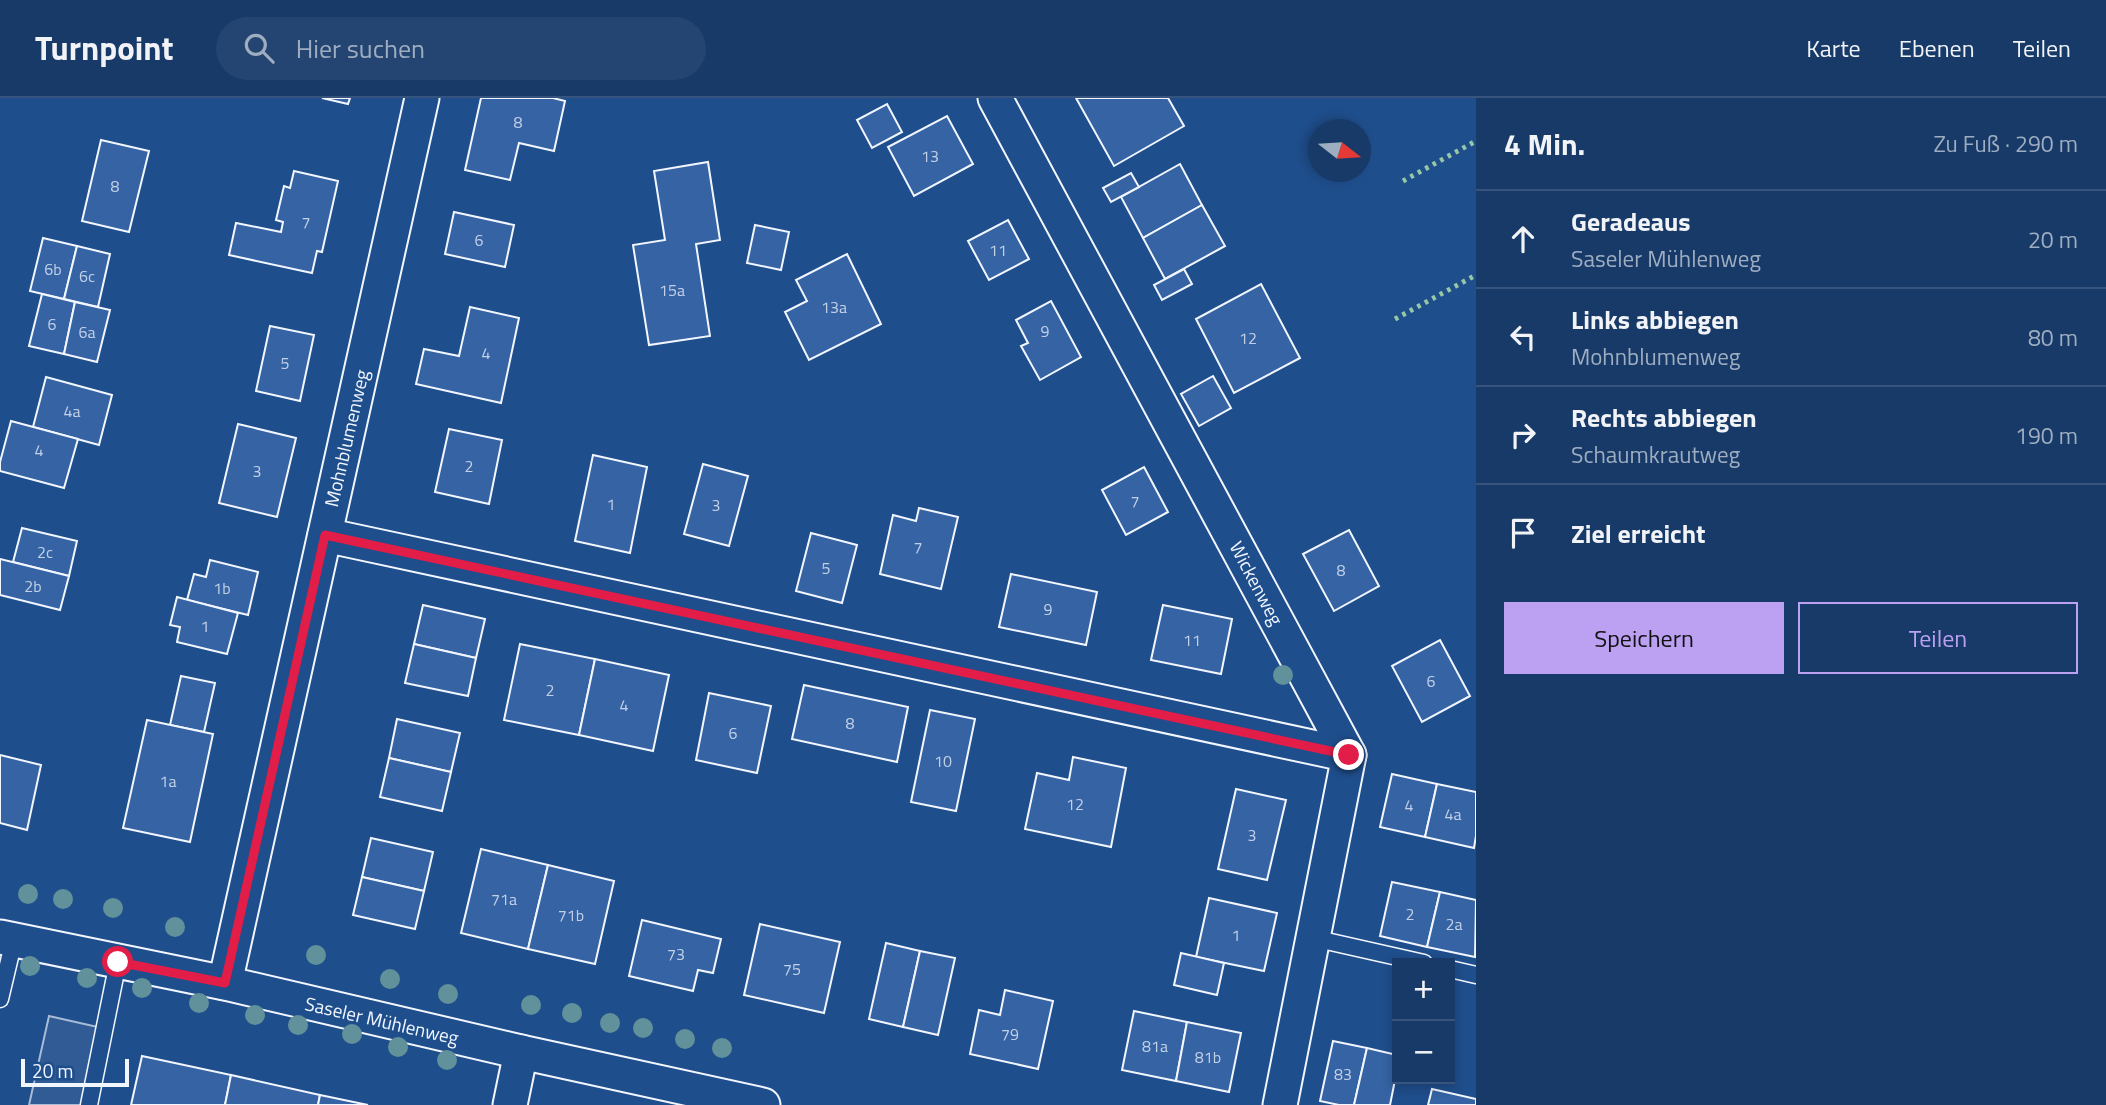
<!DOCTYPE html>
<html lang="de">
<meta charset="utf-8">
<style>
body{margin:0;font-family:"Titillium Web",sans-serif;background:#244571;color:#f1f3f6}
.controls{position:absolute;right:21px;bottom:21px;display:grid;overflow:hidden;border-radius:0px;box-shadow:0 4px 10px #0003}
.controls button{width:63px;height:63px;display:grid;place-items:center;padding:0;border:0;border-bottom:2px solid #36547d;background:#173a69;color:#f1f3f6;font:35px sans-serif}
.compass{position:absolute;left:1308px;top:21px;width:63px;height:63px;border-radius:50%;background:#173a69;box-shadow:0 4px 10px #0003;rotate:107deg}
.scale{position:absolute;left:21px;bottom:18px;width:108px;box-sizing:border-box;padding-left:7px;border:4px solid #f2f6ff;border-top:0;font-size:19px;line-height:24px;white-space:nowrap;color:#f2f6ff;-webkit-text-stroke:5px #1f4e8c;paint-order:stroke}
.stop{position:absolute;width:21px;height:21px;margin:-16px;border:5px solid #e11d48;border-radius:50%;background:#fff}
.stop.end{background:#e11d48;border-color:#fff;box-shadow:0 2px 7px #0008}
.list{margin:0;padding:0;list-style:none}
h2{display:flex;justify-content:space-between;align-items:center;height:91px;margin:0;padding:0 28px;font-size:30px}
h2 small{font-size:23px;font-weight:400;color:#9eadc0}
.list li{display:grid;grid-template-columns:46px 1fr auto;gap:21px;align-items:center;box-sizing:border-box;height:98px;padding:0 28px;border-top:2px solid #36547d}
.list b{display:block;font-size:26px;white-space:nowrap}
.list p{margin:0;font-size:23px;white-space:nowrap;color:#9eadc0}
.list em{font-size:23px;font-style:normal;color:#9eadc0}
.actions{display:flex;gap:14px;padding:21px 28px}
.actions a{flex:1;padding:16px 0;border:2px solid #bca0f2;border-radius:0px;text-align:center;font-size:24px;color:#bca0f2}
.actions .main{background:#bca0f2;color:#111}
.icon{flex:none;width:38px;height:38px;fill:none;stroke:currentColor;stroke-width:2;stroke-linecap:round;stroke-linejoin:round}
.map{position:relative;flex:none;width:1476px;height:1007px;overflow:hidden}
header{display:flex;align-items:center;gap:42px;box-sizing:border-box;height:98px;padding:0 35px;background:#173a69;border-bottom:2px solid #36547d}
header strong{font-size:33px}
nav{display:flex;gap:38px;margin-inline-start:auto;font-size:24px}
.search{width:490px;height:63px;background:#244571;display:flex;align-items:center;gap:18px;box-sizing:border-box;padding:0 24px;border-radius:38px;color:#9eadc0;font-size:26px}
main{display:flex}
aside{flex:1;background:#173a69}
.map>svg:first-child{display:block}
</style>
<header>
<strong>Turnpoint</strong>
<div class="search"><svg class="icon" aria-label="search" viewBox="0 0 24 24"><circle cx="10" cy="10" r="6"/><path d="M15 15l6 6"/></svg>Hier suchen</div>
<nav><a>Karte</a><a>Ebenen</a><a>Teilen</a></nav>
</header>
<main>
<div class="map">
<svg width="1476" height="1007" viewBox="0 0 1476 1007">
<rect width="100%" height="100%" fill="#1f4e8c"/>
<!-- parking -->
<path fill="#305b95" stroke="#a8bbd7" stroke-width="2" d="M49,918L111,932L95,1007H29Z"/>
<!-- building -->
<g fill="#3563a3" stroke="#f2f6ff" stroke-width="2">
<path d="M322,0H350L348,6Z"/>
<path d="M481,0H553L565,3L554,53L519,45L510,82L465,72Z"/>
<path d="M1076,0H1168L1184,28L1114,68Z"/>
<path d="M887,6L902,34L872,50L857,22Z"/>
<path d="M947,18L973,66L914,98L888,49Z"/>
<path d="M101,42L149,53L129,134L82,123Z"/>
<path d="M708,64L720,142L696,146L710,238L649,247L633,147L665,142L654,73Z"/>
<path d="M1180,66L1202,107L1143,140L1121,99Z"/>
<path d="M294,73L338,83L322,154L317,153L312,175L229,157L236,125L281,134L283,124L276,122L284,88L290,90Z"/>
<path d="M1131,75L1139,89L1111,104L1103,90Z"/>
<path d="M1202,107L1225,148L1165,181L1143,140Z"/>
<path d="M454,114L514,127L505,169L445,156Z"/>
<path d="M1008,122L1029,161L989,182L968,143Z"/>
<path d="M755,127L789,134L781,172L747,165Z"/>
<path d="M43,140L77,148L64,201L30,193Z"/>
<path d="M77,148L110,156L98,209L64,201Z"/>
<path d="M847,156L881,226L809,262L785,214L807,203L796,182Z"/>
<path d="M1184,171L1192,186L1162,202L1154,187Z"/>
<path d="M1261,186L1300,260L1234,295L1196,221Z"/>
<path d="M42,196L75,204L64,256L29,248Z"/>
<path d="M1051,203L1081,259L1040,282L1021,248L1028,245L1016,222Z"/>
<path d="M75,204L110,212L97,264L64,256Z"/>
<path d="M470,209L519,220L501,305L416,286L424,251L459,258Z"/>
<path d="M270,228L314,237L300,303L256,293Z"/>
<path d="M1213,278L1231,310L1199,328L1181,296Z"/>
<path d="M46,279L112,297L99,347L33,329Z"/>
<path d="M11,323L78,341L64,390L0,373V364Z"/>
<path d="M238,326L296,340L277,419L219,405Z"/>
<path d="M449,331L502,342L489,406L435,394Z"/>
<path d="M593,357L647,369L630,455L575,443Z"/>
<path d="M703,366L748,378L729,448L684,436Z"/>
<path d="M1144,369L1168,414L1126,437L1102,392Z"/>
<path d="M919,410L958,419L941,491L880,476L893,417L916,423Z"/>
<path d="M22,430L77,443L69,478L13,464Z"/>
<path d="M1349,432L1379,488L1334,513L1303,456Z"/>
<path d="M811,435L857,447L842,505L796,493Z"/>
<path d="M0,461L69,478L60,512L0,497Z"/>
<path d="M210,462L258,474L248,517L187,502L194,476L206,479Z"/>
<path d="M1011,476L1097,494L1086,547L999,529Z"/>
<path d="M177,499L238,515L227,556L177,544L180,529L170,527Z"/>
<path d="M423,507L485,521L476,560L414,546Z"/>
<path d="M1163,507L1232,521L1221,576L1151,562Z"/>
<path d="M1440,542L1470,598L1422,624L1392,568Z"/>
<path d="M414,546L476,560L468,598L405,585Z"/>
<path d="M520,546L595,561L579,637L504,622Z"/>
<path d="M595,561L669,577L653,653L579,637Z"/>
<path d="M181,578L215,585L204,634L170,627Z"/>
<path d="M804,587L908,609L897,664L792,641Z"/>
<path d="M709,595L771,608L757,675L696,662Z"/>
<path d="M930,612L975,621L956,713L911,704Z"/>
<path d="M397,621L460,635L451,674L389,660Z"/>
<path d="M147,622L213,636L190,744L123,730Z"/>
<path d="M0,657L41,667L27,732L0,725Z"/>
<path d="M1073,659L1126,670L1111,749L1025,731L1037,675L1069,682Z"/>
<path d="M389,660L451,674L442,713L380,699Z"/>
<path d="M1392,676L1437,686L1425,739L1380,729Z"/>
<path d="M1437,686L1476,694V738L1474,750L1425,739Z"/>
<path d="M1236,691L1286,702L1267,782L1218,771Z"/>
<path d="M371,740L433,754L424,793L362,779Z"/>
<path d="M481,751L548,767L528,851L461,835Z"/>
<path d="M548,767L614,783L595,866L528,851Z"/>
<path d="M362,779L424,793L415,831L353,817Z"/>
<path d="M1392,784L1440,794L1427,849L1380,838Z"/>
<path d="M1440,794L1476,802L1475,859L1427,849Z"/>
<path d="M1209,800L1277,815L1264,873L1196,859Z"/>
<path d="M642,822L721,841L713,875L698,872L693,893L629,878Z"/>
<path d="M760,826L840,844L824,915L744,897Z"/>
<path d="M886,845L920,853L903,929L869,921Z"/>
<path d="M920,853L955,860L938,937L903,929Z"/>
<path d="M1181,855L1224,865L1217,897L1174,887Z"/>
<path d="M1005,892L1053,903L1038,971L970,956L979,912L1000,917Z"/>
<path d="M1134,913L1187,924L1176,983L1122,972Z"/>
<path d="M1187,924L1241,935L1229,994L1176,983Z"/>
<path d="M1333,943L1367,950L1354,1007H1339L1320,1003Z"/>
<path d="M1367,950L1397,957V972L1390,1007H1354Z"/>
<path d="M142,958L231,977L225,1007H131Z"/>
<path d="M231,977L320,997L318,1007H225Z"/>
<path d="M1432,991L1476,1001V1007H1428Z"/>
<path d="M320,997L368,1007H318Z"/>
</g>
<g fill="none" stroke-linecap="round" stroke-linejoin="round">
<defs>
<g id="lane">
<path d="M1313,840L1424,865"/>
<path d="M1450,871L1476,877"/>
<path d="M0,901L14,842"/>
<path d="M89,1007L118,864"/>
</g>
<g id="street">
<path d="M995,0L1349,657L1280,1007"/>
<path d="M325,437L1349,657"/>
<path d="M0,839L225,885L521,954L763,1007"/>
<path d="M225,885L422,0"/>
<path d="M510,1007L521,954"/>
</g>
</defs>
<!-- lane casing -->
<use href="#lane" stroke="#f2f6ff" stroke-width="19"/>
<!-- street casing -->
<use href="#street" stroke="#f2f6ff" stroke-width="37"/>
<!-- lane -->
<use href="#lane" stroke="#1f4e8c" stroke-width="16"/>
<!-- street -->
<use href="#street" stroke="#1f4e8c" stroke-width="33"/>
<!-- hedge -->
<g stroke="#97c8a6" stroke-width="5" stroke-dasharray="3.5 5" stroke-linecap="butt">
<path d="M1403,83L1476,43"/>
<path d="M1395,221L1476,177"/>
</g>
</g>
<!-- trees -->
<g fill="#61919a">
<circle cx="1283" cy="577" r="10"/>
<circle cx="28" cy="796" r="10"/>
<circle cx="63" cy="801" r="10"/>
<circle cx="113" cy="810" r="10"/>
<circle cx="175" cy="829" r="10"/>
<circle cx="316" cy="857" r="10"/>
<circle cx="30" cy="868" r="10"/>
<circle cx="87" cy="880" r="10"/>
<circle cx="390" cy="881" r="10"/>
<circle cx="142" cy="890" r="10"/>
<circle cx="448" cy="896" r="10"/>
<circle cx="199" cy="905" r="10"/>
<circle cx="531" cy="907" r="10"/>
<circle cx="572" cy="915" r="10"/>
<circle cx="255" cy="917" r="10"/>
<circle cx="610" cy="925" r="10"/>
<circle cx="298" cy="927" r="10"/>
<circle cx="643" cy="930" r="10"/>
<circle cx="352" cy="936" r="10"/>
<circle cx="685" cy="941" r="10"/>
<circle cx="398" cy="949" r="10"/>
<circle cx="722" cy="950" r="10"/>
<circle cx="447" cy="962" r="10"/>
</g>
<g fill="none" stroke-linecap="round" stroke-linejoin="round">
<!-- route -->
<path stroke="#e11d48" stroke-width="9" d="M118,864L225,885L325,437L1349,657"/>
</g>
<g text-anchor="middle" dominant-baseline="central" stroke-width="5" stroke-linejoin="round" paint-order="stroke">
<!-- number labels -->
<g font-size="16" fill="#c3d1e8">
<text x="518" y="24">8</text>
<text x="930" y="58">13</text>
<text x="115" y="88">8</text>
<text x="306" y="124">7</text>
<text x="479" y="142">6</text>
<text x="998" y="152">11</text>
<text x="53" y="171">6b</text>
<text x="87" y="178">6c</text>
<text x="672" y="192">15a</text>
<text x="834" y="209">13a</text>
<text x="52" y="226">6</text>
<text x="1045" y="233">9</text>
<text x="87" y="234">6a</text>
<text x="1248" y="240">12</text>
<text x="486" y="255">4</text>
<text x="285" y="265">5</text>
<text x="72" y="313">4a</text>
<text x="39" y="352">4</text>
<text x="469" y="368">2</text>
<text x="257" y="373">3</text>
<text x="1135" y="403">7</text>
<text x="611" y="406">1</text>
<text x="716" y="407">3</text>
<text x="918" y="449">7</text>
<text x="45" y="454">2c</text>
<text x="826" y="470">5</text>
<text x="1341" y="472">8</text>
<text x="33" y="488">2b</text>
<text x="222" y="490">1b</text>
<text x="1048" y="511">9</text>
<text x="205" y="528">1</text>
<text x="1192" y="542">11</text>
<text x="1431" y="583">6</text>
<text x="550" y="592">2</text>
<text x="624" y="607">4</text>
<text x="850" y="625">8</text>
<text x="733" y="635">6</text>
<text x="943" y="663">10</text>
<text x="168" y="683">1a</text>
<text x="1075" y="706">12</text>
<text x="1409" y="707">4</text>
<text x="1453" y="716">4a</text>
<text x="1252" y="737">3</text>
<text x="504" y="801">71a</text>
<text x="1410" y="816">2</text>
<text x="571" y="817">71b</text>
<text x="1454" y="826">2a</text>
<text x="1236" y="837">1</text>
<text x="676" y="856">73</text>
<text x="792" y="871">75</text>
<text x="1010" y="936">79</text>
<text x="1155" y="948">81a</text>
<text x="1208" y="959">81b</text>
<text x="1343" y="976">83</text>
</g>
<!-- street labels -->
<g font-size="19" fill="#f2f6ff" stroke="#1f4e8c">
<text transform="translate(346 340) rotate(-77)">Mohnblumenweg</text>
<text transform="translate(1257 485) rotate(62)">Wickenweg</text>
<text transform="translate(382 922) rotate(13)">Saseler Mühlenweg</text>
</g>
</g>
</svg>
<div class="controls">
<button>+</button>
<button>−</button>
</div>
<svg class="compass" viewBox="-18 -18 36 36"><path d="M0-13l5 13h-10z" fill="#e53935"/><path d="M0 13l5-13h-10z" fill="#9eadc0"/></svg>
<div class="scale">20 m</div>
<div class="stop" style="left:118px;top:864px"></div>
<div class="stop end" style="left:1349px;top:657px"></div>
</div>
<aside>
<h2>4 Min.<small>Zu Fuß · 290 m</small></h2>
<ul class="list">
<li><svg class="icon" aria-label="ahead" viewBox="0 0 24 24"><path d="M12 20V5M6 11l6-6 6 6"/></svg><div><b>Geradeaus</b><p>Saseler Mühlenweg</p></div><em>20 m</em></li>
<li><svg class="icon" aria-label="left" viewBox="0 0 24 24"><path d="M17 20v-9H6M10 6l-5 5 5 5"/></svg><div><b>Links abbiegen</b><p>Mohnblumenweg</p></div><em>80 m</em></li>
<li><svg class="icon" aria-label="right" viewBox="0 0 24 24"><path d="M7 20v-9h11M14 6l5 5-5 5"/></svg><div><b>Rechts abbiegen</b><p>Schaumkrautweg</p></div><em>190 m</em></li>
<li><svg class="icon" aria-label="arrive" viewBox="0 0 24 24"><path d="M6 21V4h12l-3 4 3 4H6"/></svg><div><b>Ziel erreicht</b></div></li>
</ul>
<div class="actions"><a class="main">Speichern</a><a>Teilen</a></div>
</aside>
</main>
